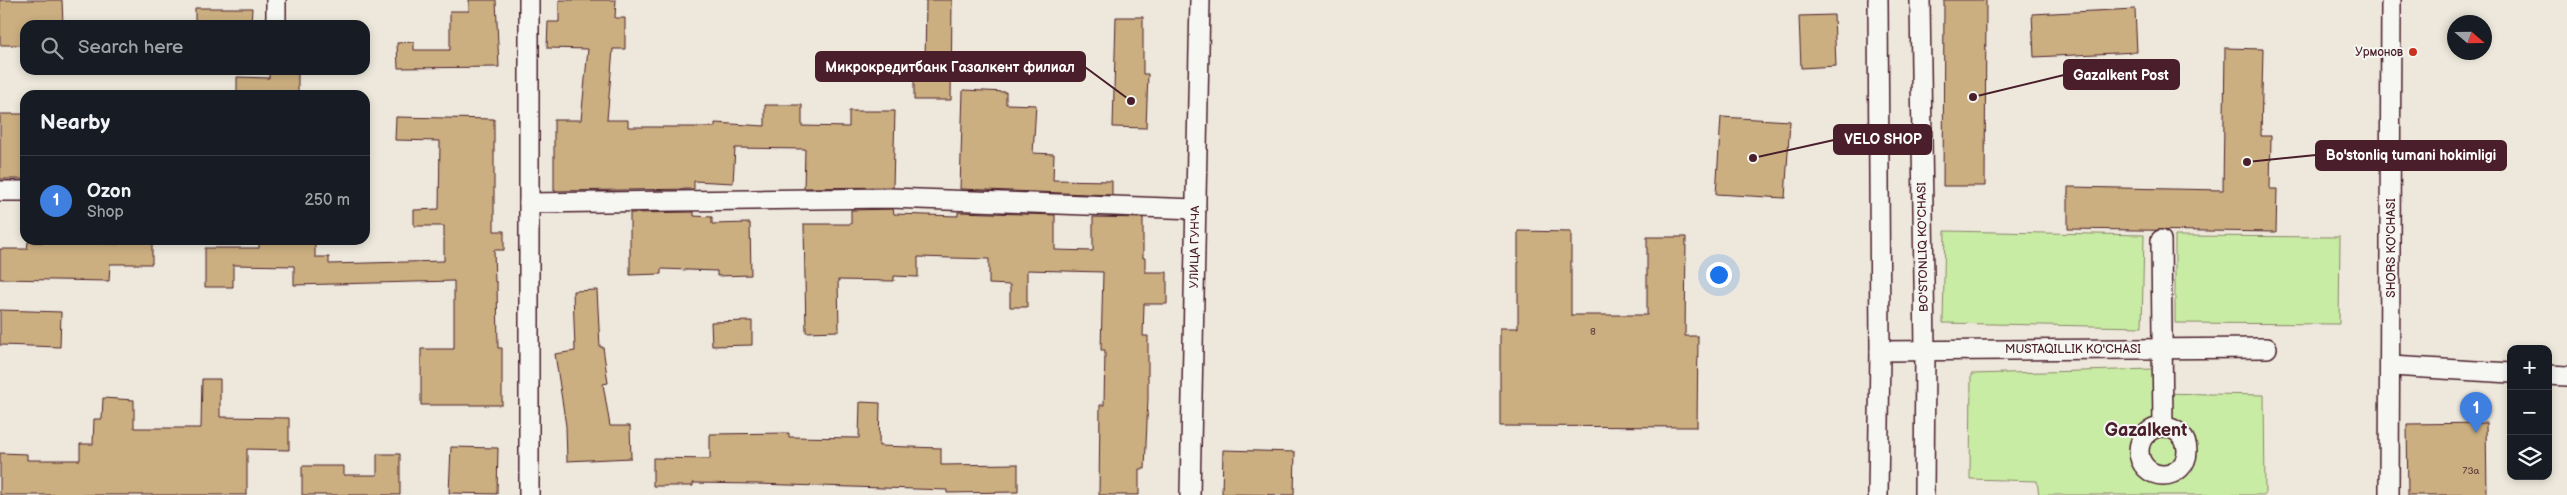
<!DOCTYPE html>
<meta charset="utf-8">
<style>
body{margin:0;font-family:"Balsamiq Sans",sans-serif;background:#20242c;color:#f1f3f6}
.controls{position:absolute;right:15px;bottom:15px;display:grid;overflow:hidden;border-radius:10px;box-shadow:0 2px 8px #0003}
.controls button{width:45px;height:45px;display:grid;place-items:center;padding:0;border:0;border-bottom:1px solid #363941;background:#171b24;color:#f1f3f6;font:25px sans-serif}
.compass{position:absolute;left:2447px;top:15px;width:45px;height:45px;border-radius:50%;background:#171b24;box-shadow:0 2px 8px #0003;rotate:110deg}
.you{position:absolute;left:1718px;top:274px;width:18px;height:18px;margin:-12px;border:4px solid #fff;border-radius:50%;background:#1a73e8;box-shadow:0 0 0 8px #1a73e833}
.badge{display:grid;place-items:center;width:32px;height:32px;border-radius:50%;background:#c8321e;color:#fff;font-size:16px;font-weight:700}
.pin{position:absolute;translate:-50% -41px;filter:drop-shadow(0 1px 2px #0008)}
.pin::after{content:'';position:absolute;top:26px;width:18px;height:15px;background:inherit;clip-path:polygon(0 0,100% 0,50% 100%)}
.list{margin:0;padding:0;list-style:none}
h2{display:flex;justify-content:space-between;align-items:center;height:65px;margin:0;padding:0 20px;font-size:21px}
h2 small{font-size:16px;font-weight:400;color:#9ea1a6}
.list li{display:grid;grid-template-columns:32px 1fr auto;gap:15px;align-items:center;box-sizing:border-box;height:90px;padding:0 20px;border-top:1px solid #363941}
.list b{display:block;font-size:19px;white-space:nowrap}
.list p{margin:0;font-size:16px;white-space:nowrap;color:#9ea1a6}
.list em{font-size:16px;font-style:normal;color:#9ea1a6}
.icon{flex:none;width:28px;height:28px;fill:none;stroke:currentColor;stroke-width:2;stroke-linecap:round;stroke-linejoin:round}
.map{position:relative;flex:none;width:2567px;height:495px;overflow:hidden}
.search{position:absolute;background:#171b24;box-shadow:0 2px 8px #0003;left:20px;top:20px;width:350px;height:55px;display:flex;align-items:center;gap:12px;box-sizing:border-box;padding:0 18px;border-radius:15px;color:#9ea1a6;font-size:19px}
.panel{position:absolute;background:#171b24;box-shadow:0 2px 8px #0003;left:20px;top:90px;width:350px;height:155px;border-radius:15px}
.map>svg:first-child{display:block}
</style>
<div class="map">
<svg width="2567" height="495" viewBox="0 0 2567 495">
<rect width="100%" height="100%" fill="#ede8db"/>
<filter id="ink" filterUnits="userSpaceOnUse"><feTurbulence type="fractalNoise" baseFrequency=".02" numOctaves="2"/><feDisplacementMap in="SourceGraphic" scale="10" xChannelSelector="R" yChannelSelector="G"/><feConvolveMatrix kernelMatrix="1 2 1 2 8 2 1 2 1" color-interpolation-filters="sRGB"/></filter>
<g filter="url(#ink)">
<!-- green -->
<g fill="#c9eca5" stroke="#8a8668">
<path d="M1945,231L2144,235L2142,327L1943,323Z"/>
<path d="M2175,236L2340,237L2339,324L2175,323Z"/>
<path d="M2154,369L2156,393L2264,395L2265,495H2039L2037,481L1970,479L1971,374Z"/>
</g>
<!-- building -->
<g fill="#cbaf80" stroke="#4a1f2b">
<path d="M0,0H62L63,25H25V45H0Z"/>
<path d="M469,0H496L499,67L398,68L397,43L414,42V50H450V11H469Z"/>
<path d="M559,0H616L615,18H625V49H613L607,120H628V127H715V123L765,126V105H802V126L849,127V111H895L893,187L804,188L805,149L735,148L733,183L694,181V189L554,191V120H581L588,49L547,48L548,22H559Z"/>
<path d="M926,0H952L951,100H914V64H925Z"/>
<path d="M1944,0H1986L1985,186H1943Z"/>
<path d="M195,8H252L251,25H195Z"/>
<path d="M2135,9L2137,52L2034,57L2032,14Z"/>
<path d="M1834,15L1836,66L1801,68L1799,16Z"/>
<path d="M1116,17H1143V74H1148L1146,128L1113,127Z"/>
<path d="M2225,48L2263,49L2261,136H2271L2270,189H2277L2276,232L2068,229V187L2223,190Z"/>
<path d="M269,70H298V95H237V77L269,78Z"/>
<path d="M963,90L1006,92V104L1036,105L1033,153L1054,154L1053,180L1112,181V195L960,189Z"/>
<rect x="0" y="114" width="25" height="65"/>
<path d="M396,117L494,119V231H504V250H494L495,282H497L498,348H502V405H421V349H454V281L294,285V266L233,265V287H205V248H259V240H315V257H329V264L444,261V226H414V210L439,209L440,141L395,140Z"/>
<path d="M1721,117L1790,121L1785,198L1716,194Z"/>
<path d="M893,209L894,214L958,216V212L1055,215V250L1093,251V217L1143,218V258H1145V272H1167V304H1144L1143,336H1148V398L1145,469H1139V495H1099L1100,405H1104L1105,350H1101L1103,272L1027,270V307H1010V285L989,284V259L918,257V277L894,276V281L838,280L839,331L806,332L804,224H851V210Z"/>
<path d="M694,212V216L712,217V224L750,223L751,275L717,276V271L661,269V274L630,275V213Z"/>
<path d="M1518,231L1571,232V315H1647V237H1686L1685,336H1698L1697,427L1500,426V328H1518Z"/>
<path d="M119,240H152V264H110L109,281L0,279V249H27L28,242L119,244Z"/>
<path d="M597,290L600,347H603L608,383L603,384L610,426H630L631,458L567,461L566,426L555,354L575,351L573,291Z"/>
<path d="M0,310L61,312L60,347L0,345Z"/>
<path d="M752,321V345L712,346L711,322Z"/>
<path d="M202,379H220V417L289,418V450L247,449V495H0V453L27,454V460H80V444H93L94,419H102L103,398L134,400V428H201Z"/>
<path d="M860,402L880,403L879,446L941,448V465L1018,464V492L947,493V490L756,484L693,483V486H653V458L710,459V434L789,433V437L859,438Z"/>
<path d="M2486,423L2487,495H2408L2407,424Z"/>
<path d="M451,447L498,448L497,494L449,493Z"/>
<path d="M1223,450L1295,452L1294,495L1222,494Z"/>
<path d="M377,454H400V495H302V466H344V475H377Z"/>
</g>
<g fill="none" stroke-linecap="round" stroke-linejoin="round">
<defs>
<g id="street">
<path d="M276,0V25"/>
<path d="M529,0V495"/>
<path d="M1920,0L1925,350L1924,495"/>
<path d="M0,191H25"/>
<path d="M529,203L890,198L1196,209"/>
<path d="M2161,240L2163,427"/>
<path d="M1880,351L2267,348"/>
<path d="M2391,366L2511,373"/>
<path d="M2548,375L2567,376"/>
<circle cx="2163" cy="451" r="24"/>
<path d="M1190,495L1200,0"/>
<path d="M1878,495L1880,351L1878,0"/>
<path d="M2389,495L2391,0"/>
</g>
</defs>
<!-- street casing -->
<use href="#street" stroke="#4a1f2b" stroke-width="22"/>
<!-- street -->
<use href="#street" stroke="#f6f6f2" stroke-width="19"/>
</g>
</g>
<!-- markers -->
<circle fill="#c8321e" stroke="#f6f6f2" stroke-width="2" cx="2413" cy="52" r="5"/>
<g text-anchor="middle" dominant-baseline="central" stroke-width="4" stroke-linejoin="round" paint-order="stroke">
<!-- number labels -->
<g font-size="10" fill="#6a4340">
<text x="1593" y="332">8</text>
<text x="2471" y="471">73а</text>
</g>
<!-- poi labels -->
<g font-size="12" fill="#4a1f2b" stroke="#f6f6f2" text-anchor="end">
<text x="2403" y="52">Урмонов</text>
</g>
<!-- street labels -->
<g font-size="12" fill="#4a1f2b" stroke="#f6f6f2">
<text transform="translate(1195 247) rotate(-89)">УЛИЦА ГУНЧА</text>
<text transform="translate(1923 247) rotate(-91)">BO'STONLIQ KO'CHASI</text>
<text transform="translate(2391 248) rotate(-90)">SHORS KO'CHASI</text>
<text x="2073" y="349">MUSTAQILLIK KO'CHASI</text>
</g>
<!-- district labels -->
<g font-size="18" font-weight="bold" fill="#4a1f2b" stroke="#f6f6f2">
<text x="2146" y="430">Gazalkent</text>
</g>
</g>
<!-- callouts -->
<path fill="none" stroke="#4a1f2b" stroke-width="2" d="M1131 101L1085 67M1973 97L2064 75M1753 158L1834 140M2247 162L2316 155"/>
<g fill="#4a1f2b" stroke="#f6f6f2" stroke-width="2">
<circle cx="1131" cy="101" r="5"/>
<circle cx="1973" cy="97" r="5"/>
<circle cx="1753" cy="158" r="5"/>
<circle cx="2247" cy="162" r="5"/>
</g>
<g fill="#4a1f2b" stroke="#4a1f2b" stroke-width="2">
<rect x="816" y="52" width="269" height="29" rx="5"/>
<rect x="2064" y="60" width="115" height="29" rx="5"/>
<rect x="1834" y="125" width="97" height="29" rx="5"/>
<rect x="2316" y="141" width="190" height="29" rx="5"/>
</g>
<g font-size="14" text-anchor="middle" font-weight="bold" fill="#fff">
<text x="950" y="72">Микрокредитбанк Газалкент филиал</text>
<text x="2121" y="80">Gazalkent Post</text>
<text x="1883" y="144">VELO SHOP</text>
<text x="2411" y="160">Bo'stonliq tumani hokimligi</text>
</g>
</svg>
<div class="controls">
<button>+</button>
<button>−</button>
<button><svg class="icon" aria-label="layers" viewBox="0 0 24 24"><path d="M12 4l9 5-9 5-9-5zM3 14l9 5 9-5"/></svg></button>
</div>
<svg class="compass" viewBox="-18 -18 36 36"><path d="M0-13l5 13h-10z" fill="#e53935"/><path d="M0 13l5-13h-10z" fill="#9ea1a6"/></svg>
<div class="you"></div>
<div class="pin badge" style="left:2476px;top:433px;background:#3f7fe0">1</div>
<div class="search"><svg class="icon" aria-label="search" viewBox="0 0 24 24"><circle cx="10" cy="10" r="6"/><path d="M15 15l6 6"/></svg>Search here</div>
<section class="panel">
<h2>Nearby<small></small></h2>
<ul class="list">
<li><span class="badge" style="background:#3f7fe0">1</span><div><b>Ozon</b><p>Shop</p></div><em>250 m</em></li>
</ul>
</section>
</div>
